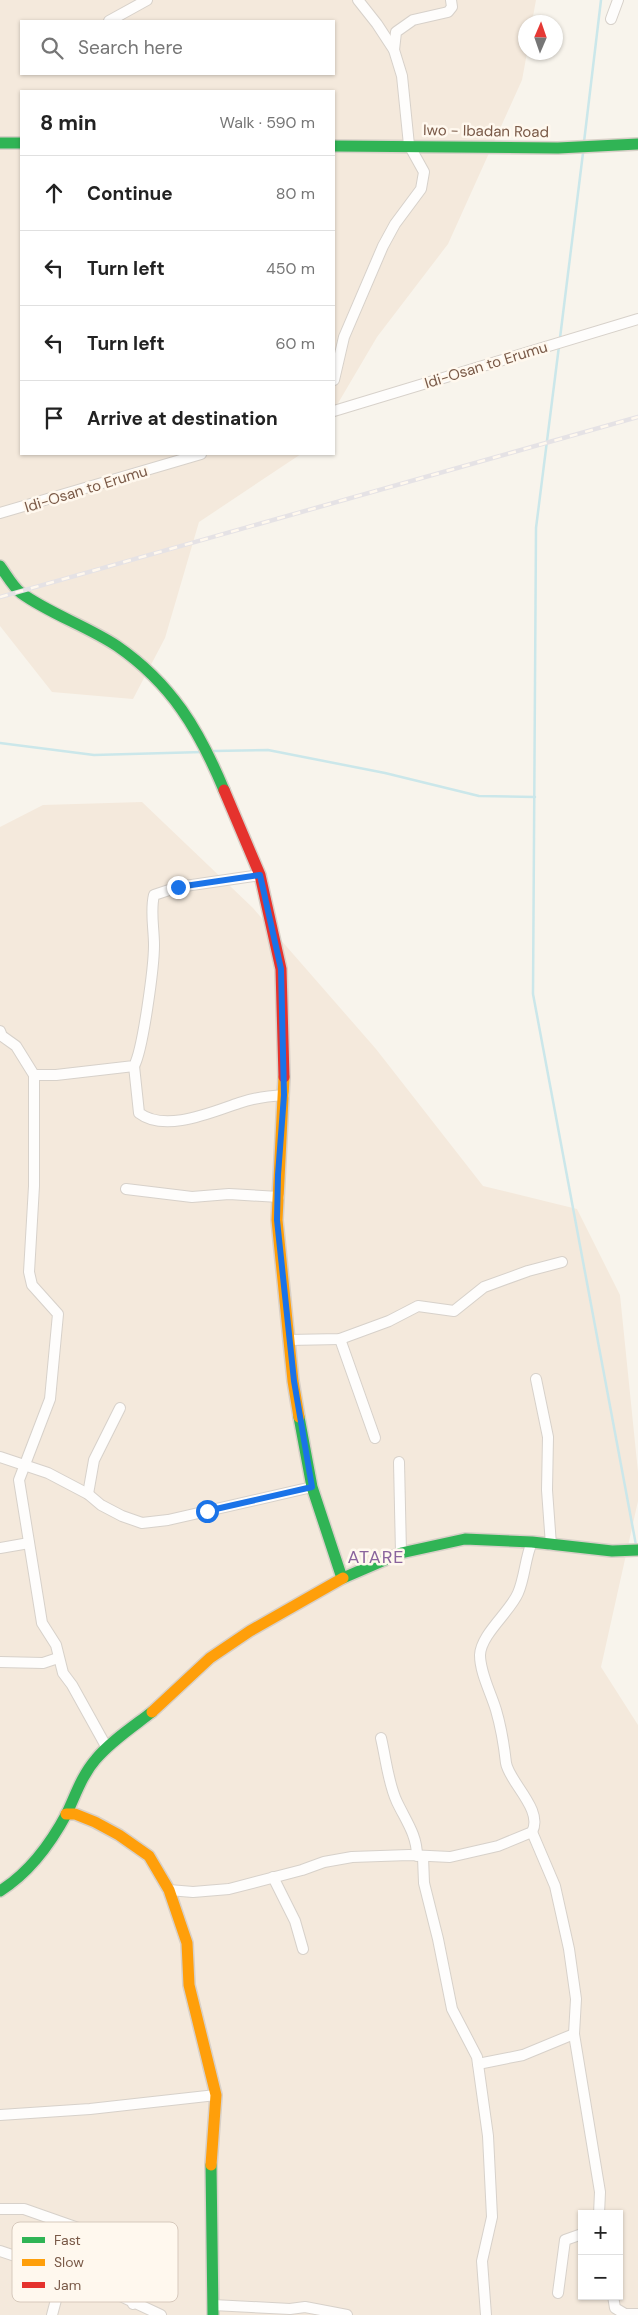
<!DOCTYPE html>
<meta charset="utf-8">
<style>
body{margin:0;font-family:"DM Sans",sans-serif;background:#f2f2f2;color:#222}
.controls{position:absolute;right:15px;bottom:15px;display:grid;overflow:hidden;border-radius:0px;box-shadow:0 1px 4px #0004}
.controls button{width:45px;height:45px;display:grid;place-items:center;padding:0;border:0;border-bottom:1px solid #e0e0e0;background:#fff;color:#222;font:25px sans-serif}
.compass{position:absolute;left:518px;top:15px;width:45px;height:45px;border-radius:50%;background:#fff;box-shadow:0 1px 4px #0004;rotate:2deg}
.stop{position:absolute;width:15px;height:15px;margin:-11px;border:4px solid #1a73e8;border-radius:50%;background:#fff}
.stop.end{background:#1a73e8;border-color:#fff;box-shadow:0 1px 5px #0008}
.list{margin:0;padding:0;list-style:none}
h2{display:flex;justify-content:space-between;align-items:center;height:65px;margin:0;padding:0 20px;font-size:21px}
h2 small{font-size:16px;font-weight:400;color:#767676}
.list li{display:grid;grid-template-columns:32px 1fr auto;gap:15px;align-items:center;box-sizing:border-box;height:75px;padding:0 20px;border-top:1px solid #e0e0e0}
.list b{display:block;font-size:19px;white-space:nowrap}
.list em{font-size:16px;font-style:normal;color:#767676}
.icon{flex:none;width:28px;height:28px;fill:none;stroke:currentColor;stroke-width:2;stroke-linecap:round;stroke-linejoin:round}
.map{position:relative;flex:none;width:638px;height:2315px;overflow:hidden}
.search{position:absolute;background:#fff;box-shadow:0 1px 4px #0004;left:20px;top:20px;width:315px;height:55px;display:flex;align-items:center;gap:12px;box-sizing:border-box;padding:0 18px;border-radius:0px;color:#767676;font-size:19px}
.panel{position:absolute;background:#fff;box-shadow:0 1px 4px #0004;left:20px;top:90px;width:315px;height:365px;border-radius:0px}
.map>svg:first-child{display:block}
</style>
<div class="map">
<svg width="638" height="2315" viewBox="0 0 638 2315">
<rect width="100%" height="100%" fill="#f8f4ec"/>
<!-- residential -->
<g fill="#f4e9dc" fill-rule="evenodd">
<path d="M0,0H536L532,22H526L527,53L522,80L448,244L377,337L334,410V91H21V454H301L199,522L165,638L133,699L52,692L0,626ZM21,21H334V74H21Z"/>
<path d="M142,802L253,908L376,1049L483,1186L577,1209L620,1295L638,1472V1501L601,1667L638,1725V2315H0V827L43,805ZM582,2214H619V2296H582Z"/>
</g>
<g fill="none" stroke-linecap="round" stroke-linejoin="round">
<!-- stream -->
<g stroke="#cbe7ea" stroke-width="2.5">
<path d="M584,142L601,0"/>
<path d="M560,338L583,153"/>
<path d="M559,346L536,528L533,994L636,1545"/>
<path d="M0,743L94,755L203,752"/>
<path d="M213,751L268,750L385,773L479,796L535,797"/>
</g>
<defs>
<g id="street">
<path d="M611,19L618,0"/>
<path d="M109,21L147,0"/>
<path d="M394,50L396,32L413,20L448,12L452,7L451,0"/>
<path d="M334,380L344,337L383,246L395,224L421,189L424,172L409,145L402,76L394,50L377,24L358,0"/>
<path d="M334,411L638,319"/>
<path d="M0,513L201,454"/>
<path d="M0,1031L2,1036L16,1046L34,1075H56L134,1066C143,1050 154,966 154,945C154,928 150,911 154,895L178,887L260,875"/>
<path d="M134,1066L139,1113C165,1133 212,1112 239,1103C253,1098 269,1096 284,1095"/>
<path d="M34,1075V1186L29,1272L32,1285L58,1314L50,1399L19,1480L42,1623L56,1645L63,1673L72,1685L107,1748"/>
<path d="M126,1189L192,1197L229,1194L279,1197"/>
<path d="M340,1339L375,1438"/>
<path d="M289,1340L340,1339L389,1321L418,1306L454,1311L484,1287L528,1271L562,1262"/>
<path d="M536,1379L548,1437L547,1490L551,1545"/>
<path d="M0,1457L48,1473L88,1494L101,1505L122,1516L142,1523L168,1520L312,1487"/>
<path d="M399,1462L401,1553"/>
<path d="M88,1494L94,1460L120,1408"/>
<path d="M0,1548L29,1543"/>
<path d="M0,1662L43,1663L58,1658"/>
<path d="M381,1738C386,1759 388,1783 397,1802C406,1821 417,1835 417,1856"/>
<path d="M532,1832L555,1886L569,1949L576,1999L574,2034L600,2192L599,2214"/>
<path d="M423,1857L424,1883L438,1939L452,2009L477,2057L488,2136L492,2217L482,2261L486,2315"/>
<path d="M273,1877L295,1921L303,1949"/>
<path d="M169,1890L193,1892L229,1889L302,1870L324,1862L352,1857L409,1855L450,1857L498,1846L532,1832C544,1810 509,1782 506,1763C504,1745 501,1727 496,1710C491,1693 480,1673 480,1655C481,1634 510,1612 518,1593C525,1577 525,1558 532,1542"/>
<path d="M478,2064L523,2055L574,2034"/>
<path d="M0,2115L90,2109L216,2095"/>
<path d="M0,2209H24L135,2248C141,2257 136,2293 133,2304"/>
<path d="M0,2251L75,2276"/>
<path d="M558,2293L565,2240L582,2234"/>
<path d="M613,2296L615,2308L625,2314H638"/>
<path d="M213,2305L290,2309L305,2307L347,2315"/>
<path d="M52,2315L57,2296L68,2278L80,2277L161,2315"/>
</g>
<g id="fast">
<path d="M0,143H21"/>
<path d="M334,146L558,148L638,144"/>
<path d="M0,566C6,574 13,587 21,593C50,614 87,626 117,646C172,684 199,730 224,790"/>
<path d="M299,1417L312,1487L342,1578"/>
<path d="M343,1578L401,1553L465,1539L532,1542L612,1551L638,1550"/>
<path d="M0,1891C29,1873 51,1843 67,1813C76,1794 82,1775 96,1759C111,1741 134,1726 152,1712"/>
<path d="M211,2165L213,2315"/>
</g>
<g id="slow">
<path d="M284,1077L277,1220L293,1381L299,1417"/>
<path d="M152,1712L210,1658L250,1631L343,1578"/>
<path d="M66,1814H75L95,1822L119,1835L149,1856L169,1890L187,1943L189,1985L216,2095L211,2165"/>
</g>
<path id="jam" d="M224,790L260,875L281,969L284,1077"/>
</defs>
<!-- street casing -->
<use href="#street" stroke="#d7d1ca" stroke-width="12"/>
<!-- fast casing -->
<use href="#fast" stroke="#d8d0c8" stroke-width="14"/>
<!-- slow casing -->
<use href="#slow" stroke="#d8d0c8" stroke-width="14"/>
<!-- jam casing -->
<use href="#jam" stroke="#d8d0c8" stroke-width="14"/>
<!-- street -->
<use href="#street" stroke="#fefdfc" stroke-width="10"/>
<!-- fast -->
<use href="#fast" stroke="#30b455" stroke-width="11"/>
<!-- slow -->
<use href="#slow" stroke="#ff9f0a" stroke-width="11"/>
<!-- jam -->
<use href="#jam" stroke="#e5322d" stroke-width="11"/>
<defs>
<path id="rail" d="M0,597L638,417"/>
</defs>
<!-- rail casing -->
<use href="#rail" stroke="#e5e2e5" stroke-width="4.5"/>
<!-- rail -->
<use href="#rail" stroke="#fff8ee" stroke-width="2.5" stroke-dasharray="8" stroke-linecap="butt"/>
</g>
<g fill="none" stroke-linecap="round" stroke-linejoin="round">
<!-- route -->
<path stroke="#1a73e8" stroke-width="6" d="M178,887L260,875L281,969L284,1095L278,1175L277,1220L294,1381L312,1487L207,1511"/>
</g>
<g text-anchor="middle" dominant-baseline="central" stroke-width="5" stroke-linejoin="round" paint-order="stroke">
<!-- street labels -->
<g font-size="15" fill="#7a5a48" stroke="#fff8ee">
<text transform="translate(486 131) rotate(1)">Iwo - Ibadan Road</text>
<text transform="translate(486 365) rotate(-17)">Idi-Osan to Erumu</text>
<text transform="translate(86 489) rotate(-17)">Idi-Osan to Erumu</text>
</g>
<!-- quarter labels -->
<g font-size="18" letter-spacing="1" fill="#8a649d" stroke="#fff8ee">
<text x="376" y="1557">ATARE</text>
</g>
</g>
<!-- legend -->
<rect x="12" y="2222" width="166" height="80" rx="8" fill="#fff8ee" stroke="#d7c9bc" stroke-width="1"/>
<rect x="22" y="2237" width="23" height="6" fill="#30b455"/>
<rect x="22" y="2259" width="23" height="7" fill="#ff9f0a"/>
<rect x="22" y="2282" width="23" height="6" fill="#e5322d"/>
<g font-size="14" fill="#7a5a48">
<text x="54" y="2245">Fast</text>
<text x="54" y="2267">Slow</text>
<text x="54" y="2290">Jam</text>
</g>
</svg>
<div class="controls">
<button>+</button>
<button>−</button>
</div>
<svg class="compass" viewBox="-18 -18 36 36"><path d="M0-13l5 13h-10z" fill="#e53935"/><path d="M0 13l5-13h-10z" fill="#767676"/></svg>
<div class="stop" style="left:207px;top:1511px"></div>
<div class="stop end" style="left:178px;top:887px"></div>
<div class="search"><svg class="icon" aria-label="search" viewBox="0 0 24 24"><circle cx="10" cy="10" r="6"/><path d="M15 15l6 6"/></svg>Search here</div>
<section class="panel">
<h2>8 min<small>Walk · 590 m</small></h2>
<ul class="list">
<li><svg class="icon" aria-label="ahead" viewBox="0 0 24 24"><path d="M12 20V5M6 11l6-6 6 6"/></svg><div><b>Continue</b></div><em>80 m</em></li>
<li><svg class="icon" aria-label="left" viewBox="0 0 24 24"><path d="M17 20v-9H6M10 6l-5 5 5 5"/></svg><div><b>Turn left</b></div><em>450 m</em></li>
<li><svg class="icon" aria-label="left" viewBox="0 0 24 24"><path d="M17 20v-9H6M10 6l-5 5 5 5"/></svg><div><b>Turn left</b></div><em>60 m</em></li>
<li><svg class="icon" aria-label="arrive" viewBox="0 0 24 24"><path d="M6 21V4h12l-3 4 3 4H6"/></svg><div><b>Arrive at destination</b></div></li>
</ul>
</section>
</div>
